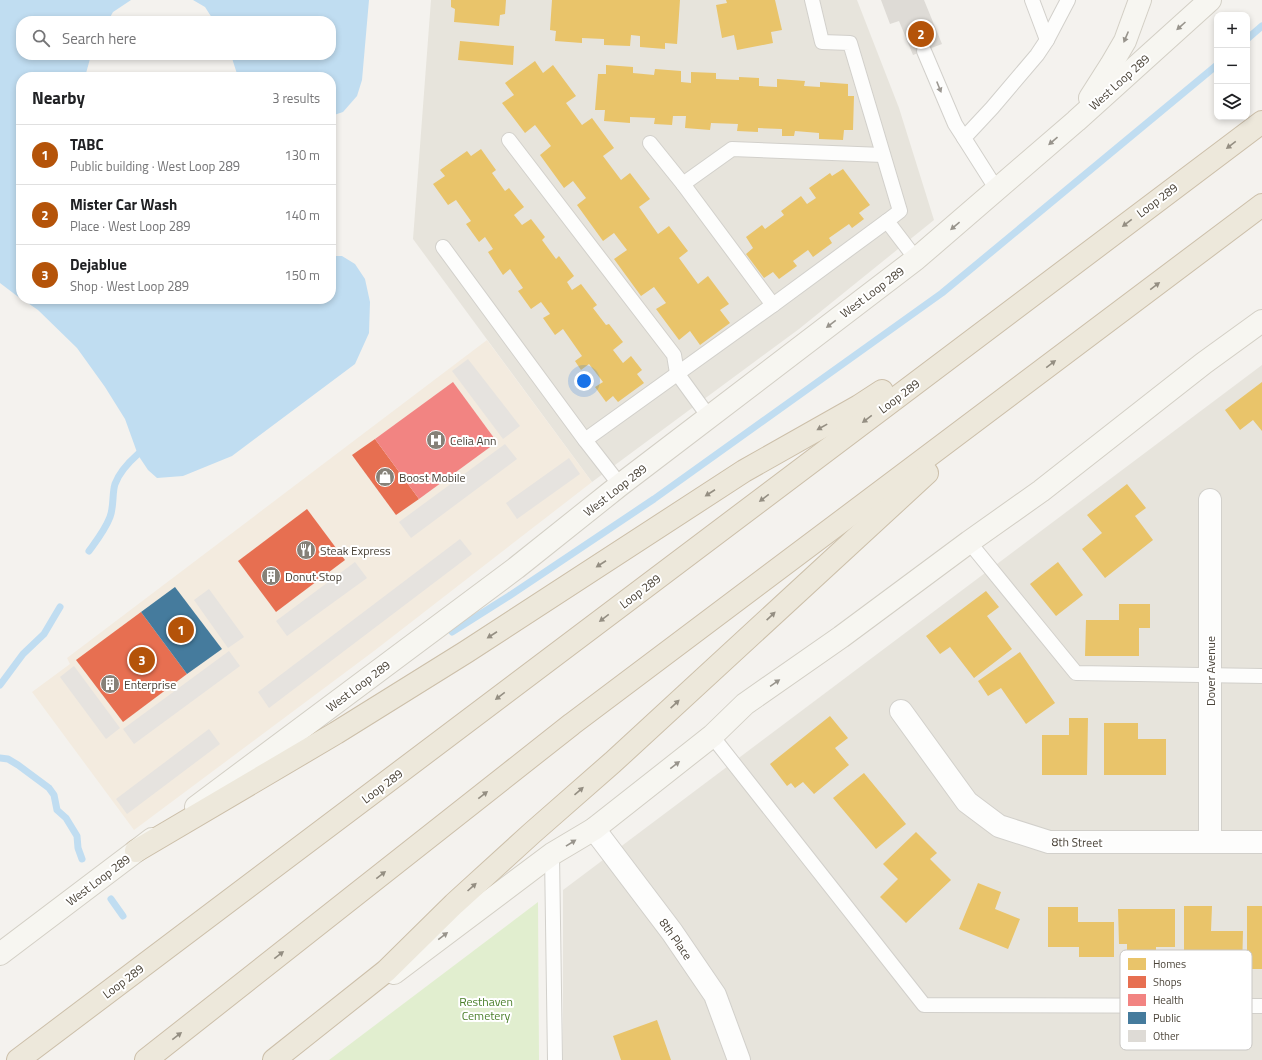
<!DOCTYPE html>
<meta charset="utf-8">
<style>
body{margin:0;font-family:"Titillium Web",sans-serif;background:#f2f2f2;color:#202124}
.controls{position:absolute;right:12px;top:12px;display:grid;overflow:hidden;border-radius:8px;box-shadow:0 2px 6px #0003}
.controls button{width:36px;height:36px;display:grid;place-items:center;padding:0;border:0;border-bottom:1px solid #e0e0e0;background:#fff;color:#202124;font:20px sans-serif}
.you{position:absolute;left:584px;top:381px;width:14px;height:14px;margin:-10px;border:3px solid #fff;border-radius:50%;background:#1a73e8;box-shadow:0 0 0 6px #1a73e833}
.badge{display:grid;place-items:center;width:26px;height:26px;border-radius:50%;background:#b45309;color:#fff;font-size:13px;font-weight:700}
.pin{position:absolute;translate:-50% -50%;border:2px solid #fff;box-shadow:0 1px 4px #0006}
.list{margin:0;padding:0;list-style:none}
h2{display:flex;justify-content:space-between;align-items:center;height:52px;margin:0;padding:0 16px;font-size:17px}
h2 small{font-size:13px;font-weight:400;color:#757577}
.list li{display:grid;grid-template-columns:26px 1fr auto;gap:12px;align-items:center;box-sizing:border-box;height:60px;padding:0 16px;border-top:1px solid #e0e0e0}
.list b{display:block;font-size:15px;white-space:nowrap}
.list p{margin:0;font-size:13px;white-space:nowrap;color:#757577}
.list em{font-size:13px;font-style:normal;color:#757577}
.icon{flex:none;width:22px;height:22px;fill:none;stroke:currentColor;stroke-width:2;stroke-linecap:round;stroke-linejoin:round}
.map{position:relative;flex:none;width:1262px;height:1060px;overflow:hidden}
.search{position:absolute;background:#fff;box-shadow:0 2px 6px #0003;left:16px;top:16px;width:320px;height:44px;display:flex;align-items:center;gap:10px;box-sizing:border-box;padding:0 14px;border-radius:16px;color:#757577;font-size:15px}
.panel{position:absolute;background:#fff;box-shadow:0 2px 6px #0003;left:16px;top:72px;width:320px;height:232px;border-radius:16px}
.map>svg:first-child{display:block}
</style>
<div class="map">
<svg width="1262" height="1060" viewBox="0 0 1262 1060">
<rect width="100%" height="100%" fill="#f4f2ee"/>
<!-- residential -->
<g fill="#e7e4dc">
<path d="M431,0H857L899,108L934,220L799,329L592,482L413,239Z"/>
<path d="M1262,365V1060H563V890Z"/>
</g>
<!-- commercial -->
<path fill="#f3ebdf" d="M487,340L592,482L374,651L134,830L32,692L70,664L67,658Z"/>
<!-- green -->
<path fill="#e1eecf" d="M538,902L539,1060H329Z"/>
<!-- parking -->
<g fill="#e6e3df">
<path d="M468,359L520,426L503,439L452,371Z"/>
<path d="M505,444L517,459L411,538L399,522Z"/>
<path d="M569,458L580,474L517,519L506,503Z"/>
<path d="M460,539L472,554L269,708L258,692Z"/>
<path d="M355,562L367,578L287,636L276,621Z"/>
<path d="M209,589L244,637L228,648L194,600Z"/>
<path d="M229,651L240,666L134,744L123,729Z"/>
<path d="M74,666L120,728L106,739L60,677Z"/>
<path d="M209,729L220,744L127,814L116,799Z"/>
</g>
<!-- water -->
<g fill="#c0ddf1">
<path d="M0,0H131L113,12L108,21H21V55H91L85,77H21V299L0,283Z"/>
<path d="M193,0H369L362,80L357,96L343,112L331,116V77H238L231,55H331V21H214L205,7Z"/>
<path d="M331,256H342L355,264L365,279L370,302L369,333L355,364L232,456L183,476L157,478L148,470L138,455L125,419L105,387L77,348L38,310L22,299H331Z"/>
</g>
<!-- homes -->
<g fill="#e9c46a">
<path d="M451,0H506L505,14L500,15L499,26L454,22L455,9L451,7Z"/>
<path d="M552,0H680L677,44L665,43V49L640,47V36L631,35L630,46L604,45V39L582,38V43L555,41L556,31L550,30Z"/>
<path d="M726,0H775L782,30L771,32L773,43L737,50L734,35L722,38L716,5L727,3Z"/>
<path d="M460,41L514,46L513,65L458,60Z"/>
<path d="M535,61L543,73L553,65L576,96L566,103L582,125L592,118L614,148L603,156L621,180L630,173L650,199L639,207L658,234L669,226L688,251L679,258L698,284L708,276L729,304L720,310L730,323L700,345L690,331L679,340L656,309L666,303L654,287L641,296L614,259L627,250L614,233L603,241L577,205L586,198L573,181L564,188L540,155L551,146L535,125L525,133L502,103L514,95L505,83Z"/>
<path d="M606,65L633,67V73L654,75L655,69L681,71V82L691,83V72L716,73V79L739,80V77L759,78V86L777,87V79L805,81L804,86L820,87V82L848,84V96H854L853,130H844L843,140L819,139V133L795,131L794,136H782V129L758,128V132L737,131L738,124L711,123L710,130L685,128L686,116H673L672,125L654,124L655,118L630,117V123L604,121L605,110H595L598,74H606Z"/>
<path d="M481,149L496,170L492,173L505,191L509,188L524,207L514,215L522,225L531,219L545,237L542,240L556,259L559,256L574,276L567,282L572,290L581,284L597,305L593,308L606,325L609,324L623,342L613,350L623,363L631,356L642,370L637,374L644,383L618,402L613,396L606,402L595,387L603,382L589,364L581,370L575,361L582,356L563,329L555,335L543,318L550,314L541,302L531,309L518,291L523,288L510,269L503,275L488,252L493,249L485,237L479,242L466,224L471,221L456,200L448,205L433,184L445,176L440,170L467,151L471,156Z"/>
<path d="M843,169L870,205L859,213L864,219L852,228L849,224L829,238L832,243L813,257L808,250L793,261L797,266L779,279L773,272L764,278L746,254L753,248L746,237L762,225L765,229L784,215L781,211L801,196L807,204L816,198L809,188L830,173L832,176Z"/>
<path d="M1262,382V431L1253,420L1240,430L1225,410Z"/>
<path d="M1127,484L1146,508L1135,516L1153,540L1105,578L1082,549L1102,533L1087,515Z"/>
<path d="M1058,562L1083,595L1056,616L1030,584Z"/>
<path d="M986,591L999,607L987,616L1012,649L974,678L950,647L940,654L926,636Z"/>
<path d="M1119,604H1150V628H1139V656H1085L1086,620H1119Z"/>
<path d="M1020,652L1055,703L1026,724L1001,688L988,696L978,681Z"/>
<path d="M830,716L848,738L835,748L849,765L814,794L803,782L795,788L791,783L787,786L770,764Z"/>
<path d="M1069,718H1088L1087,775H1042V735H1069Z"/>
<path d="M1104,723H1138V739H1166V775H1104Z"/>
<path d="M864,773L906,824L876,849L833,798Z"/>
<path d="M916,832L937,853L930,859L951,880L906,923L880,897L898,879L883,864Z"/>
<path d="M978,883L1001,892L995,909L1020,919L1008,949L959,929Z"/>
<path d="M1184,906H1212L1211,931H1243L1242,970H1184Z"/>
<rect x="1247" y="906" width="15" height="63"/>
<path d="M1048,907H1078V922H1114V957H1079V947H1048Z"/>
<path d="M1118,909H1175V947H1156V954H1127V944H1119Z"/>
<path d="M657,1020L671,1060H621L613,1036Z"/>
</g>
<!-- shops -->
<g fill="#e76f51">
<path d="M375,439L419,499L396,515L352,455Z"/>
<path d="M307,509L345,560L276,612L238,561Z"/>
<path d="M141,612L187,674L123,722L76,660Z"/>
</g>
<!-- health -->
<path fill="#f28482" d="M453,382L497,442L419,499L375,439Z"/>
<!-- public -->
<path fill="#457b9d" d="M175,587L222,649L187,674L141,612Z"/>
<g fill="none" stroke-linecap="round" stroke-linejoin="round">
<!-- stream -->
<g stroke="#c0ddf1" stroke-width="7">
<path d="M1247,39L1262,26"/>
<path d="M89,551C97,540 105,530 110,517C114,507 112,493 115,484C119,473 129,462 138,454"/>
<path d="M452,632L509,596L654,499L942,293L1217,65"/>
<path d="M0,685L23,654L44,634L60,607"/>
<path d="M0,758L8,759L18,765L49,788L54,795L57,810L66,818L77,836L78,848L82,859"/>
<path d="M111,899L123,916"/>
</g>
</g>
<!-- building -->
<path fill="#dedbd6" d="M881,0H924L942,44L913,55L899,21L890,24Z"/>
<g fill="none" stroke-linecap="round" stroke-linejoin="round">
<defs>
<g id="lane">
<path d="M812,0L822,42L850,43L900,211L887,221L916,259"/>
<path d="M1032,0L1047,40"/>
<path d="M924,51L955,124L964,138"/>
<path d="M509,140L674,355L677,373L709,417"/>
<path d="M650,143L683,184"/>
<path d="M997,190L964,138L992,108L1037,55L1047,40L1068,0"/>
<path d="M443,247L585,440L620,485"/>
<path d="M773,305L887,221"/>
<path d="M585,440L773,305L683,184L732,149L883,155"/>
<path d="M969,542L1076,673L1262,676"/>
<path d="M712,736L924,1005L1262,1006"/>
<path d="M552,854L555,1060"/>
</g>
<g id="street">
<path d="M1210,500V842"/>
<path d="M901,711L967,802L999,826L1049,842H1262"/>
<path d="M594,829L672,932L715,995L739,1060"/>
</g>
<g id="secondary">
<path d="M1090,98L1111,65L1125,41L1140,0"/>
<path d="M196,807L516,568L620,485L916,259L1076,121L1210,0"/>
<path d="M0,954L152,839"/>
<path d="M394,973L552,854L594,829L712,736L745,704L841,637L969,542L1041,491L1204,363L1262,321"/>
</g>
<g id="highway">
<path d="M136,851L336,733L466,652L744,471L859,406L882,391"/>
<path d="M18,1060L1262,122"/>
<path d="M146,1060L572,724L1262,205"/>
<path d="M274,1060L386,971L454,904L532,833L613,762L927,473"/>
</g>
</defs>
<!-- lane casing -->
<use href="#lane" stroke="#d2d0cb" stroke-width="16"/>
<!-- street casing -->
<use href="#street" stroke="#d2d0cb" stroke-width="24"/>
<!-- secondary casing -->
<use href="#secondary" stroke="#d3cfc5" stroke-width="24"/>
<!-- highway casing -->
<use href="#highway" stroke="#ccbfa9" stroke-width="24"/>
<!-- lane -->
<use href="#lane" stroke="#fdfdfc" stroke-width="14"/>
<!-- street -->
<use href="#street" stroke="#fdfdfc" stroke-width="22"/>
<!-- secondary -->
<use href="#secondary" stroke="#f7f6f1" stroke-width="22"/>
<!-- highway -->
<use href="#highway" stroke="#ede8db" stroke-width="22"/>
</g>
<!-- one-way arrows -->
<defs><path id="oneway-solid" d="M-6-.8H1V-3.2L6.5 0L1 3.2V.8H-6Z"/></defs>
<g fill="#98948c">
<use href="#oneway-solid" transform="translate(1181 26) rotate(138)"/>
<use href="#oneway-solid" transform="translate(1126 37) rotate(113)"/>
<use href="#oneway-solid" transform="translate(1053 141) rotate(139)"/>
<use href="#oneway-solid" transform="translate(955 226) rotate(140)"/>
<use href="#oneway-solid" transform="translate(831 324) rotate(143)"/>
<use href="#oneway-solid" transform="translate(775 683) rotate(-35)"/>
<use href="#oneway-solid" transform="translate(675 765) rotate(-38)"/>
<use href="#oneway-solid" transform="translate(571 843) rotate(-32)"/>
<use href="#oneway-solid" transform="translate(443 936) rotate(-37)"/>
</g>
<use fill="#9b9791" href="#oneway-solid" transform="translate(939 87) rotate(68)"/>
<g fill="#948e82">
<use href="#oneway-solid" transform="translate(1231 145) rotate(143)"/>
<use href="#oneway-solid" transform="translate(1127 223) rotate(143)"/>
<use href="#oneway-solid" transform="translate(1155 286) rotate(-37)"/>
<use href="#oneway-solid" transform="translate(1051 364) rotate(-37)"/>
<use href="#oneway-solid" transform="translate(867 419) rotate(143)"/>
<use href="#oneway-solid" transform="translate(822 427) rotate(151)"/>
<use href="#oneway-solid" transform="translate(710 493) rotate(147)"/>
<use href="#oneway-solid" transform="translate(764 498) rotate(143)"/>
<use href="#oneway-solid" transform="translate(601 564) rotate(147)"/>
<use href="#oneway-solid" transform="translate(771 616) rotate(-43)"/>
<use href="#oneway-solid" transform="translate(604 618) rotate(143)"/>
<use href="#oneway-solid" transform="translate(492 635) rotate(147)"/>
<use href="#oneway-solid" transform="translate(500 696) rotate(143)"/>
<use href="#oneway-solid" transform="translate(675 704) rotate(-43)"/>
<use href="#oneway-solid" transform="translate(579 791) rotate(-41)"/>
<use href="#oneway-solid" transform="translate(483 795) rotate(-38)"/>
<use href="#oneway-solid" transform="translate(381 875) rotate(-38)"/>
<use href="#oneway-solid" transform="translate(472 887) rotate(-42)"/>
<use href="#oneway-solid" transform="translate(279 955) rotate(-38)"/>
<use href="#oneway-solid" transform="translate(177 1036) rotate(-38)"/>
</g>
<!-- icons -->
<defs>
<symbol id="hospital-disc" viewBox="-11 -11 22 22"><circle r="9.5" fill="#868178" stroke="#fff"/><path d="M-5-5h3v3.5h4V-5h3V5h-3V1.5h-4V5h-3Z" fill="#fff"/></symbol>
<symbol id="shop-disc" viewBox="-11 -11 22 22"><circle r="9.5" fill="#868178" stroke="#fff"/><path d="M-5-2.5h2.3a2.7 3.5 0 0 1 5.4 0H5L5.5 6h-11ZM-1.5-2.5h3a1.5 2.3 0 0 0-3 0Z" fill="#fff"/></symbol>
<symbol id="restaurant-disc" viewBox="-11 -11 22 22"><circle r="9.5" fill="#868178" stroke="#fff"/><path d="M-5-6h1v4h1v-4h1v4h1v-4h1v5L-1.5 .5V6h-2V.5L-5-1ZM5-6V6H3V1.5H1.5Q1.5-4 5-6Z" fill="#fff"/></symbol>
<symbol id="building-disc" viewBox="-11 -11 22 22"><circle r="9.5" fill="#868178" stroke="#fff"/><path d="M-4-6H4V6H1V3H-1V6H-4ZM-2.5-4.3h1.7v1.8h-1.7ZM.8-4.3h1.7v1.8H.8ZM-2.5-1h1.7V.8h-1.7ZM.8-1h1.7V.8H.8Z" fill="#fff"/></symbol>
</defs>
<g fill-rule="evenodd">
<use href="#hospital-disc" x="425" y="429" width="22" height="22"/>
<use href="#shop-disc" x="374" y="466" width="22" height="22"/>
<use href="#restaurant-disc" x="295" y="539" width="22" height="22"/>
<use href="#building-disc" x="260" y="565" width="22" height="22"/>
<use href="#building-disc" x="99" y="673" width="22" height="22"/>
</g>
<g text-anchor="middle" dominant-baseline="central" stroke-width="4" stroke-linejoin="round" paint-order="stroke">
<!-- street labels -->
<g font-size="12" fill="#4b4439" stroke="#fff">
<text transform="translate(1119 82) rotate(-42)">West Loop 289</text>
<text transform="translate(1157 200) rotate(-37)">Loop 289</text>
<text transform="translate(872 292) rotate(-37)">West Loop 289</text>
<text transform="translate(899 396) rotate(-37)">Loop 289</text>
<text transform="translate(615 490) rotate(-38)">West Loop 289</text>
<text transform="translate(640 591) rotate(-37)">Loop 289</text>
<text transform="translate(1210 671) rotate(-90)">Dover Avenue</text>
<text transform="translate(358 686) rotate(-37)">West Loop 289</text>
<text transform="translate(382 786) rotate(-37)">Loop 289</text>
<text transform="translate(1077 842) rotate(1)">8th Street</text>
<text transform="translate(98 880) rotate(-37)">West Loop 289</text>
<text transform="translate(676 939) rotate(55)">8th Place</text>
<text transform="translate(123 981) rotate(-37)">Loop 289</text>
</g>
<!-- poi labels -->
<g font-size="12" fill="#4b4439" stroke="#fff" text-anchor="start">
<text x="450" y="440">Celia Ann</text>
<text x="399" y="477">Boost Mobile</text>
<text x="320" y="550">Steak Express</text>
<text x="285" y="576">Donut Stop</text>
<text x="124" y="684">Enterprise</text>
</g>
<!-- park labels -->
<g font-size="12" fill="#4a7f2a" stroke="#fff">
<text x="486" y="1001">Resthaven<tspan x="486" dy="14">Cemetery</tspan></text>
</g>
</g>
<!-- legend -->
<rect x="1120" y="950" width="132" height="100" rx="6" fill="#fff" stroke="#c9c7c4" stroke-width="1"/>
<rect x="1128" y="958" width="18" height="12" fill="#e9c46a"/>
<rect x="1128" y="976" width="18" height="12" fill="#e76f51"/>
<rect x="1128" y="994" width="18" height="12" fill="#f28482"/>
<rect x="1128" y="1012" width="18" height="12" fill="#457b9d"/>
<rect x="1128" y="1030" width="18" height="12" fill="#dedbd6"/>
<g font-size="11" fill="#4b4439">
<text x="1153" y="968">Homes</text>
<text x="1153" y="986">Shops</text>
<text x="1153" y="1004">Health</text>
<text x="1153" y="1022">Public</text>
<text x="1153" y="1040">Other</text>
</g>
</svg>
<div class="controls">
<button>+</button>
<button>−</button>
<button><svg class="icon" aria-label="layers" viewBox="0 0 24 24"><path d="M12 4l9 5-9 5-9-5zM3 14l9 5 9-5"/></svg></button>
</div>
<div class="you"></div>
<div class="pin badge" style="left:181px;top:630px">1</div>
<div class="pin badge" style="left:921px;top:34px">2</div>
<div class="pin badge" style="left:142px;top:660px">3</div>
<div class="search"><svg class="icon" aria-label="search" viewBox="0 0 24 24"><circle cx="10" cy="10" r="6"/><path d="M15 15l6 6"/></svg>Search here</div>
<section class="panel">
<h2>Nearby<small>3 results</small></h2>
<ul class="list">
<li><span class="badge">1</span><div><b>TABC</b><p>Public building · West Loop 289</p></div><em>130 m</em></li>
<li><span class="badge">2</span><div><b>Mister Car Wash</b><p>Place · West Loop 289</p></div><em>140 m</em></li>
<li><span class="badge">3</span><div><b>Dejablue</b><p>Shop · West Loop 289</p></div><em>150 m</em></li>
</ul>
</section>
</div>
